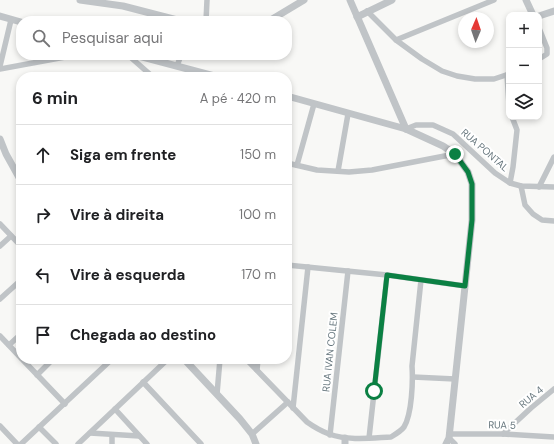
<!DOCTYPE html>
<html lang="pt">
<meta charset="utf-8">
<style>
body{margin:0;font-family:"DM Sans",sans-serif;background:#f2f2f2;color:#202124}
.controls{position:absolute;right:12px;top:12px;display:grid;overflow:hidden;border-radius:8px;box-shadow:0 2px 6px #0003}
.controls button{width:36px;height:36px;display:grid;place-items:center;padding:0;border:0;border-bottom:1px solid #e0e0e0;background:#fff;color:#202124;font:20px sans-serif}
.compass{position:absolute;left:458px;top:12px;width:36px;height:36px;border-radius:50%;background:#fff;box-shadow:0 2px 6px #0003;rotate:2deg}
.stop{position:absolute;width:12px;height:12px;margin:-9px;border:3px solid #0b8043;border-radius:50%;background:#fff}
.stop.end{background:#0b8043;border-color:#fff;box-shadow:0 1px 4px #0008}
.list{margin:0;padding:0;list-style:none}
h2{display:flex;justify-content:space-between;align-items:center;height:52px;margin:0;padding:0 16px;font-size:17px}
h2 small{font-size:13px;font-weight:400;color:#757577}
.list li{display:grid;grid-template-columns:26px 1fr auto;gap:12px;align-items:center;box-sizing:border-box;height:60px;padding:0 16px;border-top:1px solid #e0e0e0}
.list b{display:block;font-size:15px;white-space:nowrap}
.list em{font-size:13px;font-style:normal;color:#757577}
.icon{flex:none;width:22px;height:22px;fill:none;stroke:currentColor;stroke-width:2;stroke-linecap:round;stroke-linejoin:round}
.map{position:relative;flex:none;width:554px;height:444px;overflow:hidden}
.search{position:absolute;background:#fff;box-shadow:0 2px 6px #0003;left:16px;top:16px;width:276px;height:44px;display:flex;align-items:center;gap:10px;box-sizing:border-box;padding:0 14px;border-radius:16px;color:#757577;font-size:15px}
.panel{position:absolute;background:#fff;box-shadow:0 2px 6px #0003;left:16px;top:72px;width:276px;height:292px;border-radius:16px}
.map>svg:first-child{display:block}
</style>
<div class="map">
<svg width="554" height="444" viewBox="0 0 554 444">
<rect width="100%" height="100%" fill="#f8f8f6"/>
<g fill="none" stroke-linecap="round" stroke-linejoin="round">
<!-- minor -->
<g stroke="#c0c4c7" stroke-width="5.5">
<path d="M367,11L396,40L422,59L442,71L457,76L475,79H494L509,74"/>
<path d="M206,21L207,0"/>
<path d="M539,28L547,48V54L539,59"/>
<path d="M396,40L494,0"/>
<path d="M128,55L153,77"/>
<path d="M0,66L11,20"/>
<path d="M177,66L181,55"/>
<path d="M0,69L76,55"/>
<path d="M507,75L509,105"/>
<path d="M406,129L416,125H433L453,134L495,173L510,183L521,186L554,187"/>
<path d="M287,163L317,170L349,172L372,170L455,154"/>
<path d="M297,165L314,104"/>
<path d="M338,171L348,114"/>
<path d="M510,183L513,167L517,130L512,117"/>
<path d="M521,186L525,205L533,214L542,220L554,221"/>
<path d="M539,187L554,157"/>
<path d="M287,201H289"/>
<path d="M0,224L21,246"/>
<path d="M0,246L11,236"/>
<path d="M287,265L387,275L465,286"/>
<path d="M0,299L21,280"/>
<path d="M0,336L21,358"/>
<path d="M9,345L21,334"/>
<path d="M22,359L65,404"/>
<path d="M246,359L307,422C314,427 321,431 329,434C349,441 371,438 391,437C396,434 401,431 404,427C412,414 413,381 412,366L421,280"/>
<path d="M257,370L258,359"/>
<path d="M37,375L53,359"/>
<path d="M413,377L455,379"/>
<path d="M143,382L201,444"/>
<path d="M217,394L220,359"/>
<path d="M293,408L308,267"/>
<path d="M115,409L147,444"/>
<path d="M0,426L17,444"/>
<path d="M39,427L56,444"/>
<path d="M90,433L139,436"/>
<path d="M252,434L288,402"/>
<path d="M449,434H503L554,437"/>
<path d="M503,434L531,408L554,389"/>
<path d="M330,435L348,271"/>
<path d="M369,438L387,275"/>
<path d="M449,438L455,444"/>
<path d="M21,444L112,359"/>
<path d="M78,444L168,359"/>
<path d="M112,444V435"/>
</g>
<!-- tertiary -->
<g stroke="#c0c4c7" stroke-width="7">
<path d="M80,0L123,6L181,21"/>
<path d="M350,0L406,129"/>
<path d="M526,0L533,15"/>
<path d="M0,16L21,22"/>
<path d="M539,16L554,11"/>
<path d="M357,17L392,0"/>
<path d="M269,21L304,0"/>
<path d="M135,55L218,77"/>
<path d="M287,96L406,129L443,146L455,154L468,172L472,184V220L449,438L446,444"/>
<path d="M0,139L6,154L21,181"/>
<path d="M184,359L240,419L252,434L256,444"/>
<path d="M345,444V438"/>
</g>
</g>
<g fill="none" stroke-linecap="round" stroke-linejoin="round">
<!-- route -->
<path stroke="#0b8043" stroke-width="5" d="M374,391L387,275L465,286L472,220V184L468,172L455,154"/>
</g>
<g text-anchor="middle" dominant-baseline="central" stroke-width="4" stroke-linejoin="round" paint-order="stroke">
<!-- street labels -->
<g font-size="10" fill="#66767d" stroke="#fff">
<text transform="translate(485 150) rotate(41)">RUA PONTAL</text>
<text transform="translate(330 352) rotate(-84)">RUA IVAN COLEM</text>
<text transform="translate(531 397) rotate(-40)">RUA 4</text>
<text transform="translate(502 425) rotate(1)">RUA 5</text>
</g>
</g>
</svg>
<div class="controls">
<button>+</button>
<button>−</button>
<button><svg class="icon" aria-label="layers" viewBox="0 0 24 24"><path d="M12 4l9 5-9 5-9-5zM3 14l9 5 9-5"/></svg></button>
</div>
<svg class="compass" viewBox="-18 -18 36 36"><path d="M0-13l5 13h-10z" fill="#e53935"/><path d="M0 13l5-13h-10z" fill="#757577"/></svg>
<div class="stop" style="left:374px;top:391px"></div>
<div class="stop end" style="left:455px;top:154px"></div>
<div class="search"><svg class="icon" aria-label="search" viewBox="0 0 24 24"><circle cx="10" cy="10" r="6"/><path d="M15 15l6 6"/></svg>Pesquisar aqui</div>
<section class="panel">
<h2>6 min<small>A pé · 420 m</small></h2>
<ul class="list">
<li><svg class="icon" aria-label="ahead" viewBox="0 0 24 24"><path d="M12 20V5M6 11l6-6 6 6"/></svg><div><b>Siga em frente</b></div><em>150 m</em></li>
<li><svg class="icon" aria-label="right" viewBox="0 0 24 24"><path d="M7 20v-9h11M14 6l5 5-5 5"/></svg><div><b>Vire à direita</b></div><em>100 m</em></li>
<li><svg class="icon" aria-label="left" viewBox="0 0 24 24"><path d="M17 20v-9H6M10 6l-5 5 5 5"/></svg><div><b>Vire à esquerda</b></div><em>170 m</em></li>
<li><svg class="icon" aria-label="arrive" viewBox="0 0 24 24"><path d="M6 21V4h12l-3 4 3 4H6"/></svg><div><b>Chegada ao destino</b></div></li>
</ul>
</section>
</div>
